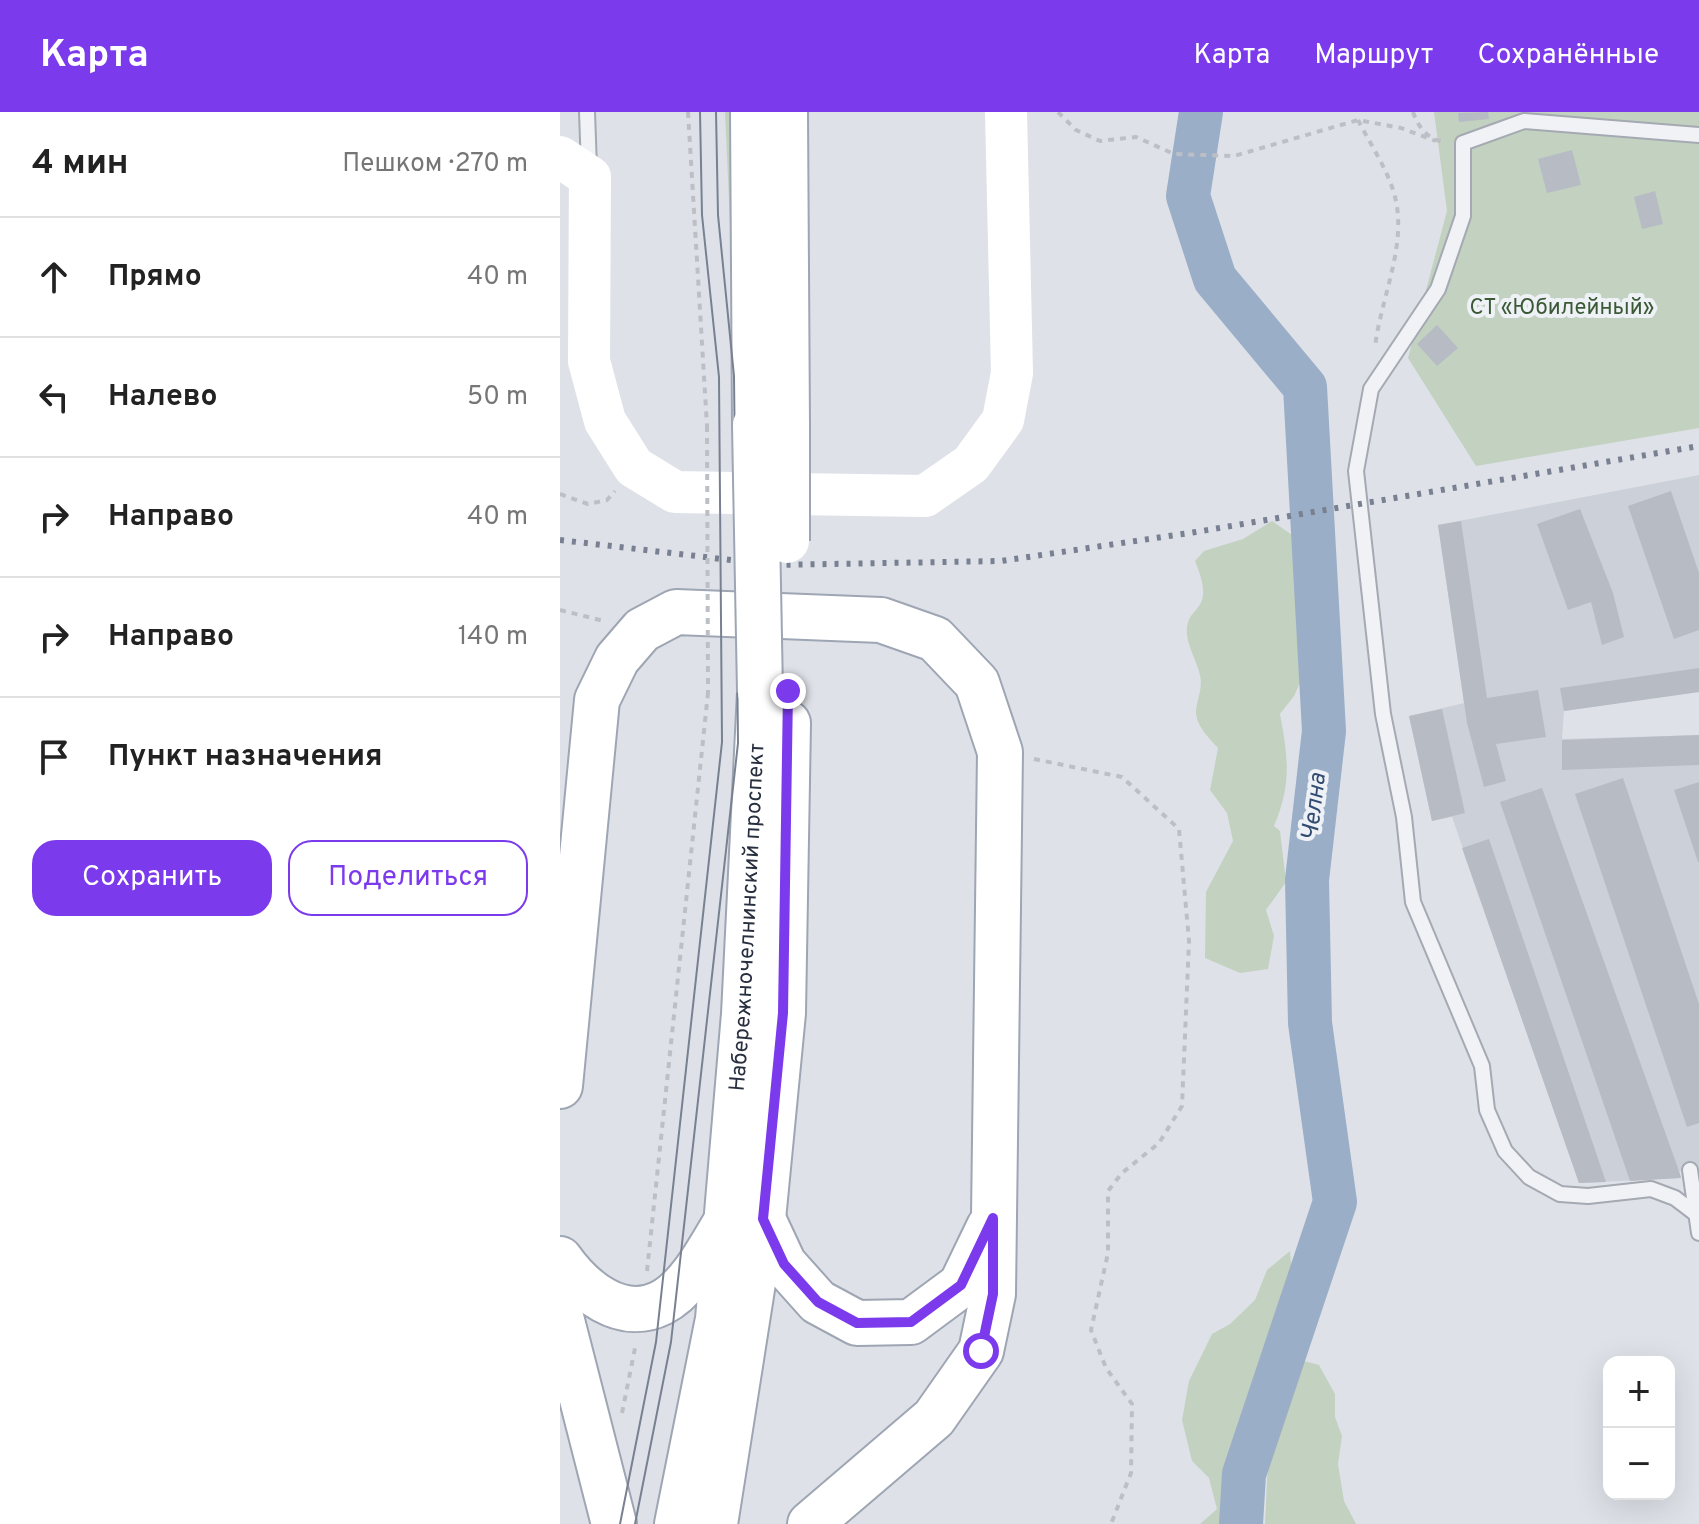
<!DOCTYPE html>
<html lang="ru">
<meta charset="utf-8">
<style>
body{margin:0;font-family:Overpass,sans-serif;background:#f6f6f6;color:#222}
.controls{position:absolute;right:24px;bottom:24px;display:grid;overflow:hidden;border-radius:16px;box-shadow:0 8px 32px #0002}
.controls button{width:72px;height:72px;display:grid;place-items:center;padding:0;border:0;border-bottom:2px solid #e0e0e0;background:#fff;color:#222;font:40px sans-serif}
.stop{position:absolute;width:24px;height:24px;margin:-18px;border:6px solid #7c3aed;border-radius:50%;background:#fff}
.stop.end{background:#7c3aed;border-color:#fff;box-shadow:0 2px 8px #0008}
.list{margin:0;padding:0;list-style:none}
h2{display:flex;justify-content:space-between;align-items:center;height:104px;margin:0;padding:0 32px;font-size:34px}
h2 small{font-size:26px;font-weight:400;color:#767676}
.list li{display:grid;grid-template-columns:52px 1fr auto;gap:24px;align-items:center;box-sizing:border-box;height:120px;padding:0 32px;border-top:2px solid #e0e0e0}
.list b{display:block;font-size:30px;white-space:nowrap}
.list em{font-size:26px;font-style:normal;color:#767676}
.actions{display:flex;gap:16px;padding:24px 32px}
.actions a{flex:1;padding:18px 0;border:2px solid #7c3aed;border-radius:24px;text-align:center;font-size:28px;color:#7c3aed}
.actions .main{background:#7c3aed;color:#fff}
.icon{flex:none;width:44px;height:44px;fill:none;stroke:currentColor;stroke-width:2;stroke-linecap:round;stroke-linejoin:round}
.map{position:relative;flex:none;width:1139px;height:1412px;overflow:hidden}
header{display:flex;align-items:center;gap:48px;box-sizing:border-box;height:112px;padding:0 40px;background:#7c3aed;color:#fff}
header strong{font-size:38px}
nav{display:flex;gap:44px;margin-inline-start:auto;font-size:28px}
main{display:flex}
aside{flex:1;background:#fff}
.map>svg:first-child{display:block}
</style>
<header>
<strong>Карта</strong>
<nav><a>Карта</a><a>Маршрут</a><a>Сохранённые</a></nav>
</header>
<main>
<aside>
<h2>4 мин<small>Пешком · 270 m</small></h2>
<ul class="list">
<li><svg class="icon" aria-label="ahead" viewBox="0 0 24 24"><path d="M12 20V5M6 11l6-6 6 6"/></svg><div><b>Прямо</b></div><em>40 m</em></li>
<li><svg class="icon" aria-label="left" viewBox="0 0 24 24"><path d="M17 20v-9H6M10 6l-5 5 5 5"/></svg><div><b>Налево</b></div><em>50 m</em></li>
<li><svg class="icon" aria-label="right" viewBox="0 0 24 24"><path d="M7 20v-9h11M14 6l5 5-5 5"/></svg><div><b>Направо</b></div><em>40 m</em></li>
<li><svg class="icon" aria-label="right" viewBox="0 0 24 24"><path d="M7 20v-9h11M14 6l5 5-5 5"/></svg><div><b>Направо</b></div><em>140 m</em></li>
<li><svg class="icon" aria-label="arrive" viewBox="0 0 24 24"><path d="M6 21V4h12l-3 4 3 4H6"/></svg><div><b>Пункт назначения</b></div></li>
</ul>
<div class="actions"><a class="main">Сохранить</a><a>Поделиться</a></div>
</aside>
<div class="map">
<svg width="1139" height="1412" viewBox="0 0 1139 1412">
<rect width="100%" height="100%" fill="#dee2e8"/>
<!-- built -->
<path fill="#ccd1d9" d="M1139,363V580L1004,599L1002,627L1139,623V1057L1119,1059L1121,1066L1019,1071L892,705L872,709L849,604L904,591L878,413Z"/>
<!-- green -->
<g fill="#c3d1c0">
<path d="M165,0H177L173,178Z"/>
<path d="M874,0H1139V316L916,354L848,246L887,99Z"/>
<path d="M712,409L735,425L737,524L743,564L734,584L720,602C728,645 732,672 714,714L720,719L726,770L706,798L714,824L708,857L680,861L645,846L646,780L673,729L667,701L650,678L658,636C649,626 636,614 636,599C637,587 643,577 640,563C637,550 628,535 627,522C625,490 658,504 635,449L644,439L683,427Z"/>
<path d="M730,1139L733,1174L696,1262L697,1282L673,1396L686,1412H640L657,1397L649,1366L632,1349L622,1308L629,1269L652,1222L670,1212L695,1188L707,1158Z"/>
<path d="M744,1249L759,1253L775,1282V1305L782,1324L778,1352L784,1389L796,1412H705L708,1348L732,1270Z"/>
</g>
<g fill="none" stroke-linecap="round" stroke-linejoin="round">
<!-- river -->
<path stroke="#9aaec7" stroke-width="44" d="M641,0L628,84L655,167L745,275L764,619L747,768L750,911L775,1090L684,1362L681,1412"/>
</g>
<!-- building -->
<g fill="#b6bbc4">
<path d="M928,0L929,7L899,10L898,1Z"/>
<path d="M1012,38L1021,73L987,81L978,47Z"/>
<path d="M1095,79L1103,112L1082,117L1074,85Z"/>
<path d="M877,213L898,236L877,254L857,232Z"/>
<path d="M1111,379L1139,461V518L1114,527L1068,394Z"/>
<path d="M1020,397L1053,481L1064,525L1042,533L1031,490L1008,498L977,412Z"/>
<path d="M901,409L927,586L978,578L986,625L936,632L946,669L924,675L907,611L878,413Z"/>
<path d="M1139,556V580L1004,599L1000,576Z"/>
<path d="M882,597L905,701L872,709L849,604Z"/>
<path d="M1139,623V653L1002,658V628Z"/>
<path d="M1063,666L1139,892V1011L1127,1015L1015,682Z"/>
<path d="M1139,670V750H1138L1114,678Z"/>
<path d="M982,676L1119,1059L1121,1066L1070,1069L940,690Z"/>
<path d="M929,727L1046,1070L1019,1071L902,736Z"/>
</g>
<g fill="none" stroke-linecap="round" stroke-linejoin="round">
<defs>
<g id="lane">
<path d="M27,0L29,56"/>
<path d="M1130,1058L1139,1121"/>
<path d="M1136,1102L1115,1086L1091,1077L1028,1084L1000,1082L969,1065L945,1039L927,998L922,954L853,790L844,705L823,602L796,359L811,277L878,177L903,104V31L964,9L1139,23"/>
</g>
<g id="primary">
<path d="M193,0L195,313"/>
<path d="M225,0L227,313"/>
<path d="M0,974L37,588L57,547L82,518L116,500L321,508L375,527L417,571L440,640L433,1182L421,1239L374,1306L250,1412"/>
<path d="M203,1107L224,1152L258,1190L297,1211L351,1210L401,1173L429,1115"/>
<path d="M0,1147C22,1178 61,1211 101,1191C129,1177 148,1139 164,1113"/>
<path d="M0,1201L54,1412"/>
<path id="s1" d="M117,1412L158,1207L184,902L200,580"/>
<path d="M155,1412L203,1107L223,901L228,611"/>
</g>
</defs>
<!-- lane casing -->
<use href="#lane" stroke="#a4a9b2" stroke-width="18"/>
<!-- primary casing -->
<use href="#primary" stroke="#9ea5b3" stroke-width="48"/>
<!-- path -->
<g stroke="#bdbfc6" stroke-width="4" stroke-dasharray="6 6" stroke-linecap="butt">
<path d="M128,0L147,314"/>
<path d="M498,0L516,18L540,29L576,25L614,42L674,44L798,8L841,16L876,29"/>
<path d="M853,0C858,15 868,28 885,30"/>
<path d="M798,8C809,30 824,52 832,75C851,127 821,183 815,235"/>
<path d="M0,382L28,392L47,388L55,379"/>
<path d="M0,498L44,509"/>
<path d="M474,647L562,665L619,717L629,829L622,994L599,1031L562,1061L548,1079V1141L531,1218L546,1256L572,1292L571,1361L551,1412"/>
<path d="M87,1159L148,581"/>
<path d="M62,1301L76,1231"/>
</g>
<!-- lane -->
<use href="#lane" stroke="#f1f2f6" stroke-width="14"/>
<!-- secondary -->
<path stroke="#fff" stroke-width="42" d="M0,45L30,65L29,249L45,309L74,355L115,380L365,384L411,352L443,308L452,261L446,0"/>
<!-- primary -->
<use href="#primary" stroke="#fff" stroke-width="44"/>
<!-- tram -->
<g stroke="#788091" stroke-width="2">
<path d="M60,1412L96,1230L162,630L159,265L142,103L140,0"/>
<path d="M75,1412L111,1230L178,631L174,264L158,103L156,0"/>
</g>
<!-- rail -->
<path stroke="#788091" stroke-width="6" stroke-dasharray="4 8" stroke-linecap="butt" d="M0,428L213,453L441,449L636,420L1139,334"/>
<defs>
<g id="primary-bridge">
<path d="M195,313L200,580"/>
<path d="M227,313V429"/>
</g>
</defs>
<!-- primary-bridge casing -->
<use href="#primary-bridge" stroke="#9ea5b3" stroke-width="48" stroke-linecap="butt"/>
<!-- path-bridge -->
<path stroke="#bdbfc6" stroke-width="4" stroke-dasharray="6 6" stroke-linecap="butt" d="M147,314L148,581"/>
<!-- primary-bridge -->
<use href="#primary-bridge" stroke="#fff" stroke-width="44"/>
</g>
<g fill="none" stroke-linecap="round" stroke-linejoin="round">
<!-- route -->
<path stroke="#7c3aed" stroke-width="10" d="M228,579L223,901L203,1107L224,1152L258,1190L297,1211L351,1210L401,1173L433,1106V1182L421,1239"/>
</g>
<g text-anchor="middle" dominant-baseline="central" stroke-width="8" stroke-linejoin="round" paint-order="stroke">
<!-- park labels -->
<g font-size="22" fill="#3b5935" stroke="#eef1f5">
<text x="1002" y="196">СТ «Юбилейный»</text>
</g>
<!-- street labels -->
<g font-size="22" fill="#282f3e" stroke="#eef1f5">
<text stroke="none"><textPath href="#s1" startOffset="612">Набережночелнинский проспект</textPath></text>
</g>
<!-- water labels -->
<g font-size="24" font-style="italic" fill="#334c71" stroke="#eef1f5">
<text transform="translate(755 695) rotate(-83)">Челна</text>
</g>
</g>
</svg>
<div class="controls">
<button>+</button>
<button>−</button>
</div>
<div class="stop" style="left:421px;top:1239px"></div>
<div class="stop end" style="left:228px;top:579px"></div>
</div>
</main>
